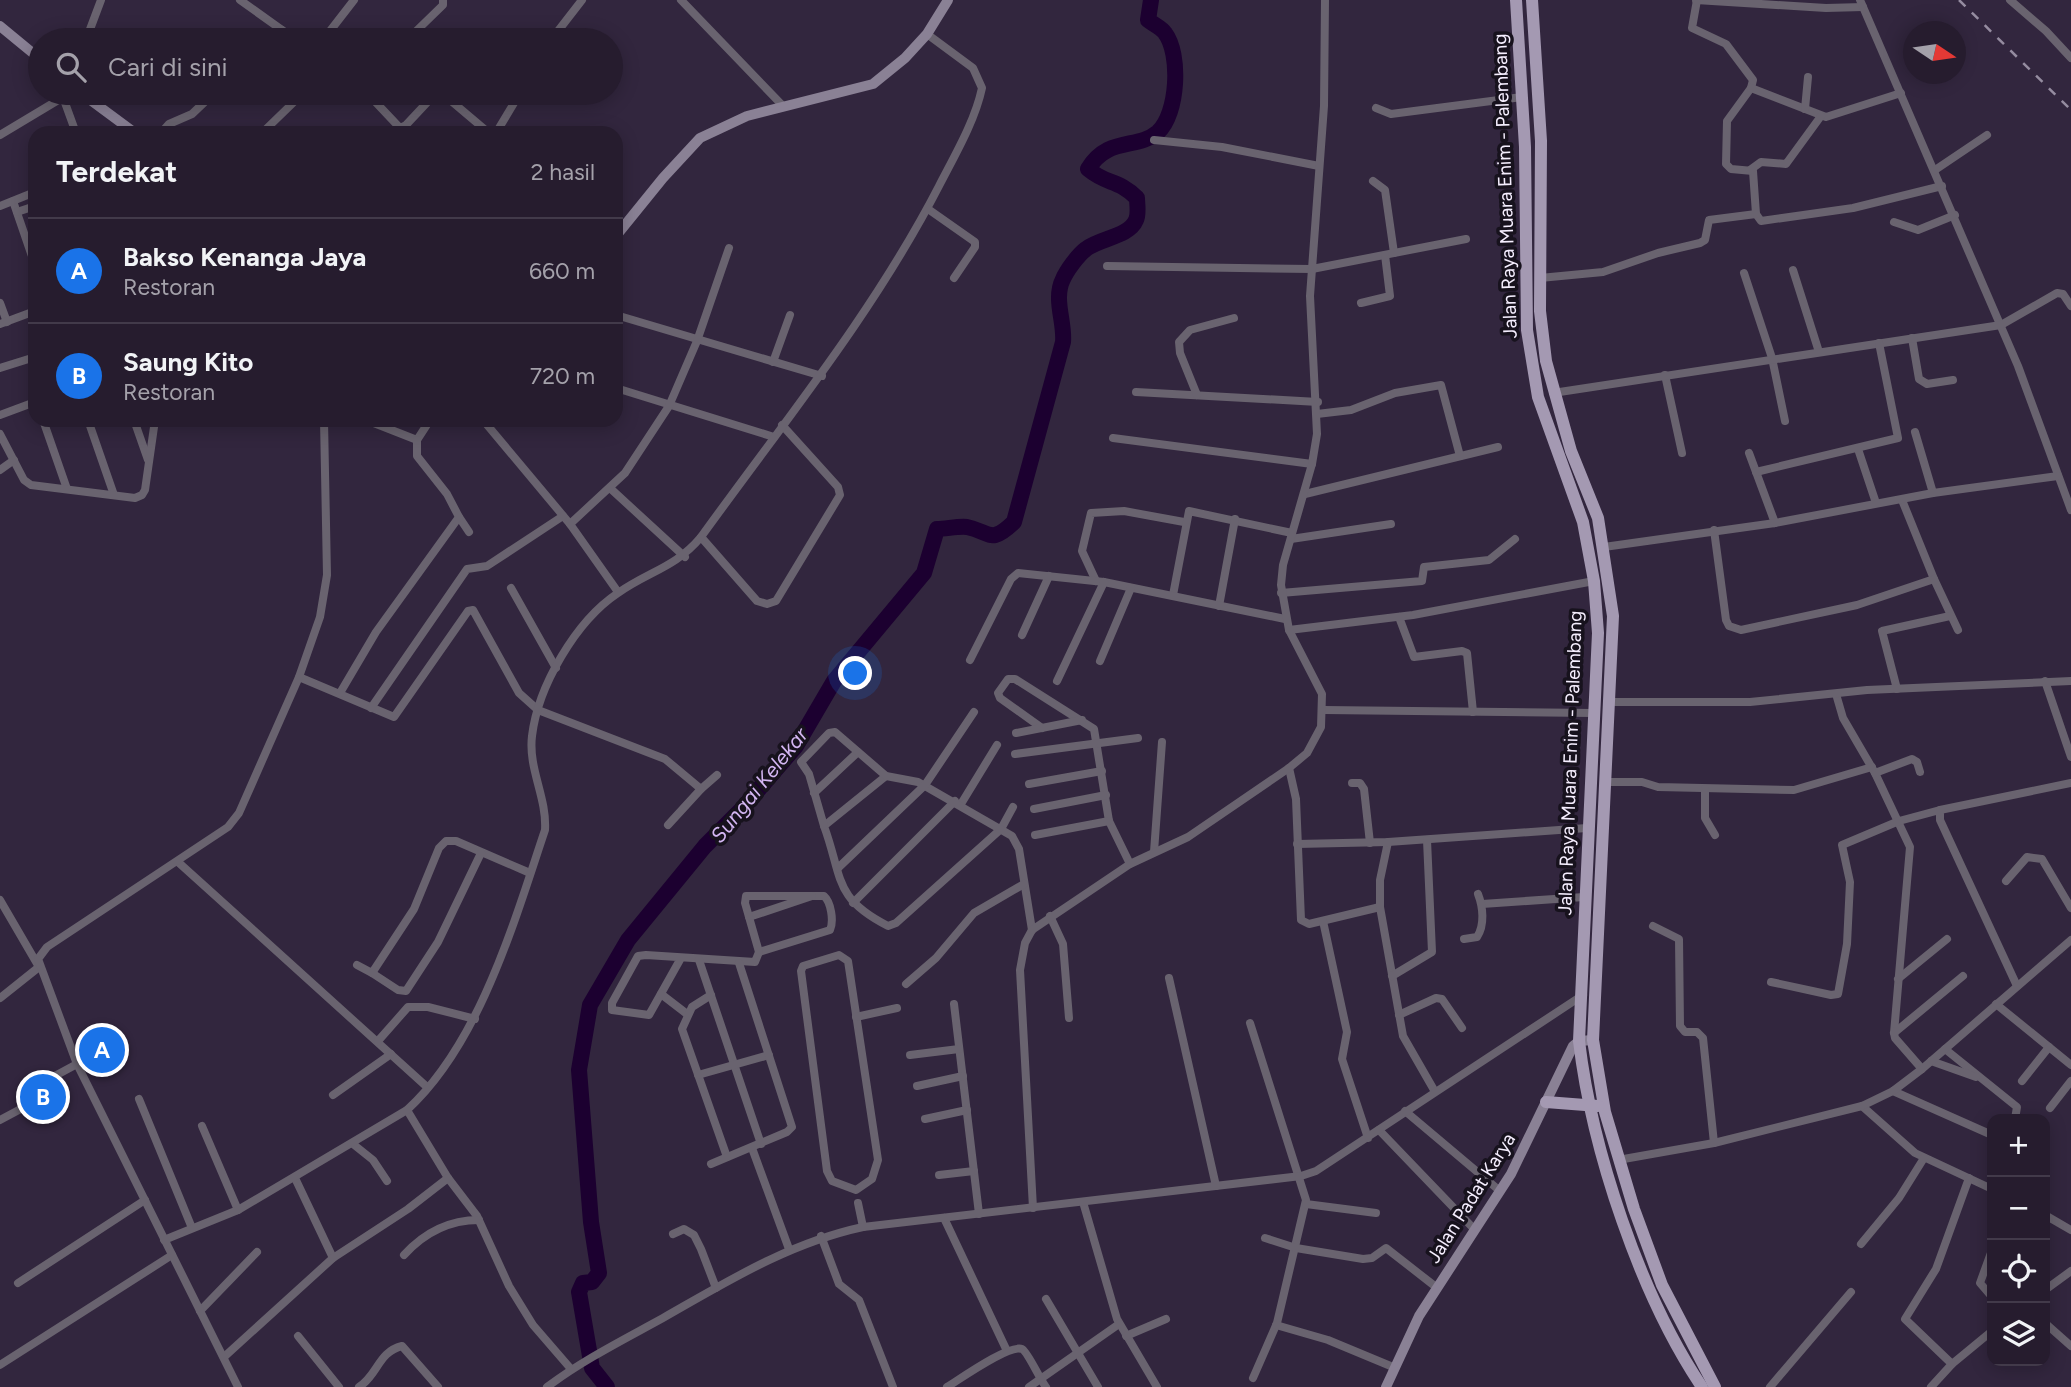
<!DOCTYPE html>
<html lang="id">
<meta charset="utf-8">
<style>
body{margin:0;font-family:Figtree,sans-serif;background:#2e2536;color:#f1f3f6}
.controls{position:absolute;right:21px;bottom:21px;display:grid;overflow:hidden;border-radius:14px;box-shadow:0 4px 18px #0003}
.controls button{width:63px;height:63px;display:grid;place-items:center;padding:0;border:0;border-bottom:2px solid #423a4a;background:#261c2e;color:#f1f3f6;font:35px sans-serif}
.compass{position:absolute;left:1903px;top:21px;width:63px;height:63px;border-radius:50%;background:#261c2e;box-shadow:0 4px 18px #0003;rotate:103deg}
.you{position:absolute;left:856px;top:674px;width:24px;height:24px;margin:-18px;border:5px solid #fff;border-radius:50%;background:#1a73e8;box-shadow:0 0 0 10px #1a73e833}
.badge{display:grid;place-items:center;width:46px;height:46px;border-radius:50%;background:#1a73e8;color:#fff;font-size:23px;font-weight:700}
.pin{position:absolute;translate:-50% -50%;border:4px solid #fff;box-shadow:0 2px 7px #0006}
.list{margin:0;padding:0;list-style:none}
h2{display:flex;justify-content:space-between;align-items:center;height:91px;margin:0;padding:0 28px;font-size:30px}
h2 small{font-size:23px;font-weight:400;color:#a4a1aa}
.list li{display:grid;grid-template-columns:46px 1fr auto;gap:21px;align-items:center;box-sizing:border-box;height:105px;padding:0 28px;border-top:2px solid #423a4a}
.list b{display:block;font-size:26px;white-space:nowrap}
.list p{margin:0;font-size:23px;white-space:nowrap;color:#a4a1aa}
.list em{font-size:23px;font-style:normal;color:#a4a1aa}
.icon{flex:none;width:38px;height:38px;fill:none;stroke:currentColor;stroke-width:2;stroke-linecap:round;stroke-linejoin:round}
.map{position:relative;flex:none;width:2071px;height:1387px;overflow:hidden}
.search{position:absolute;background:#261c2e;box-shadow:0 4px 18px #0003;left:28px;top:28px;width:595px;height:77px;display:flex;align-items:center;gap:18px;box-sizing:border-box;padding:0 24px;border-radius:38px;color:#a4a1aa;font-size:26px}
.panel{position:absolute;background:#261c2e;box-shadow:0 4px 18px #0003;left:28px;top:126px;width:595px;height:301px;border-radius:21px}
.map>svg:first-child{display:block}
</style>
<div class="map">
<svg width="2071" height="1387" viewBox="0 0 2071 1387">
<rect width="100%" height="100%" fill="#32263e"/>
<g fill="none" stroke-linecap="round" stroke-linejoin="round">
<!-- river -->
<path stroke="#1c0030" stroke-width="16" d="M607,1387L592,1368L579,1292L583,1283L592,1282L599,1273L591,1222L579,1070L590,1005L628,940L705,846L741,810L796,746L834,681L924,573L937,529C946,529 958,526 967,527C991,532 990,545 1014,522L1063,342C1065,322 1053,299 1063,279C1067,270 1078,255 1086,249C1100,238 1129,237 1136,220C1139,214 1137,204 1137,198C1118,179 1107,185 1088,169C1108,136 1137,150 1158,132C1178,114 1181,54 1165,33C1162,28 1153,24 1148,20L1151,0"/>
<!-- street -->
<g stroke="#69636f" stroke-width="8">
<path d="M240,0L296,40"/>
<path d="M681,0L783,106"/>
<path d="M1696,0L1826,8L1863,7"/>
<path d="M1697,0L1692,28L1726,44L1753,80L1751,88L1727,121L1726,164L1731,169L1753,171L1756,214L1761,221L1853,208L1942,186"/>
<path d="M1860,0L2018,366L2071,510"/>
<path d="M2010,0L2046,31L2071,58"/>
<path d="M86,40L101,0"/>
<path d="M271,40L282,30"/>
<path d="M323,40L354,0"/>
<path d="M407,40L443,5V0"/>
<path d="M551,40L582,0"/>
<path d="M1751,88L1826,117L1901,93"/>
<path d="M67,93L64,100L76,133"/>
<path d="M367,93L400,128L406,125L435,94L450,100L489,133"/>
<path d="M1376,108L1391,114L1522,97"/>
<path d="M1805,109L1808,77"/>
<path d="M161,133L169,124L192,114L214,93"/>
<path d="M262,133L296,100L312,93"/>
<path d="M496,133L520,93"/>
<path d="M0,135L65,96"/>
<path d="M1154,140L1222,147L1319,166"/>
<path d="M1750,170L1761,162L1786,164L1821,116"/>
<path d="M1935,170L1987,135"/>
<path d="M1373,181L1385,190L1394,253"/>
<path d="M13,201L35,265"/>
<path d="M0,206L35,192"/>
<path d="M928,209L975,242V247L954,278"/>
<path d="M17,212L35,206"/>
<path d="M1894,222L1918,230L1955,215"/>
<path d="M1107,266L1312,269L1466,239"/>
<path d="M1793,270L1819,352"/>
<path d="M1744,273L1772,358L1785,421"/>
<path d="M1540,278L1603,272L1658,253L1700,243L1705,240L1709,220L1756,214"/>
<path d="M0,303L7,322"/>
<path d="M1361,303L1390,296L1385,255"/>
<path d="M616,315L822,376"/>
<path d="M0,324L35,311"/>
<path d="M1912,338L1919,379L1927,384L1953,380"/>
<path d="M773,362L790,315"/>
<path d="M0,368L35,357"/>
<path d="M1665,375L1682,453"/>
<path d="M616,388L774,437"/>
<path d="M1136,392L1318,402"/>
<path d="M1553,393L2001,325L2057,293L2063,294L2071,306"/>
<path d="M1197,395L1180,353L1179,342L1190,330L1234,318"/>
<path d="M1317,414L1351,410L1395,393L1441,385L1460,456"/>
<path d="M0,415L35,402"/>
<path d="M43,420L67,489"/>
<path d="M88,420L114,495"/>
<path d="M134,420L148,460"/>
<path d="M366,420L417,440L430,420"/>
<path d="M483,420L570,524L618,592"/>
<path d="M1915,432L1933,493"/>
<path d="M0,434L24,480L31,485L135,498L142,495L145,490L155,420"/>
<path d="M1113,438L1312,464"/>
<path d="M1858,449L1876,503"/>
<path d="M1749,453L1775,523"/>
<path d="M0,470L14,460"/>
<path d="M1756,472L1898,438L1879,343"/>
<path d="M611,489L685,557"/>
<path d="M1305,494L1498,447"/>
<path d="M459,517L469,532"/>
<path d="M570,524L625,473L669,406L697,341L729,248"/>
<path d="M1714,530L1726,620L1729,626L1741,630L1857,605L1934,579L1902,500"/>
<path d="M701,537L757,601L767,604L776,601L840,495L838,487L782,425"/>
<path d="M1291,539L1391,524"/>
<path d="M1604,547L1775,523L1933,493L2058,476"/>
<path d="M1934,579L1958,630"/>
<path d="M1096,581L1082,551L1091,513L1124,511L1184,522"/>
<path d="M511,588L556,668"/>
<path d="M1281,593L1422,581L1424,567L1489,560L1515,539"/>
<path d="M1173,595L1189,511L1292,533"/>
<path d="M1219,606L1235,519"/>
<path d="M1399,617L1414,657L1462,651L1467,653L1473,712"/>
<path d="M1289,630L1413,615L1594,581"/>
<path d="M1022,635L1049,576"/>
<path d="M970,660L1011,579L1018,573L1104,582L1285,619"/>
<path d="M1100,661L1131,588"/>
<path d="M299,677L394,717L468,611L473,610L519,693L538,710L665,759L701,789L717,775"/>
<path d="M1057,681L1104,582"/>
<path d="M2045,681L2071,757"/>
<path d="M1897,689L1882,631L1950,616"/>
<path d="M340,693L376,632L459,517L447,494L417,456V440"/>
<path d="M1836,694L1843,718L1875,773L1910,847L1894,1033L1895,1038L1922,1069"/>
<path d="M1608,702H1750L1867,690L2071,681"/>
<path d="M371,708L467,569L487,566L563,516"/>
<path d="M1324,710L1593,713"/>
<path d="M1042,728L1000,698L998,693L1008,679H1015L1094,729L1109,821L1130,864"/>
<path d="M1016,733L1082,720"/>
<path d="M1015,754L1138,738"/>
<path d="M1289,768L1296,799L1301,920L1309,924L1380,907"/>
<path d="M1875,773L1912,759L1917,762L1920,772"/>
<path d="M886,776L824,826C843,878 833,898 888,926L896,923L1001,829L1013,807"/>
<path d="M1605,782H1642L1658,787L1794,790L1872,767"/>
<path d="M1352,783H1360L1364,789L1370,843"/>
<path d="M1029,784L1102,771"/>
<path d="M1705,789V818L1715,835"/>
<path d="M814,793L858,752"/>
<path d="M961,804L997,745"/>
<path d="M1034,809L1106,795"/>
<path d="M668,825L701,789"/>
<path d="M824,826L809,774L801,762L829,733L835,732L886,776L918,782L1012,836L1019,849L1032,930"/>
<path d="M1035,835L1109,821"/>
<path d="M1388,842L1380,880V907L1403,1036L1434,1090"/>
<path d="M1297,844L1388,842L1587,828"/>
<path d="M1154,852L1162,742"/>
<path d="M178,862L427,1087"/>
<path d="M838,868L925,785L974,712"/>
<path d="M2006,881L2027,857L2042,859L2071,908"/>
<path d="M0,900L39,967L0,998"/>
<path d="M853,903L955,801"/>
<path d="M1482,904L1584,897"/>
<path d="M1050,916L1063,944L1069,1018"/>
<path d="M749,917L812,896H824C831,902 834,921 830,930L759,952"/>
<path d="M1323,921L1347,1032L1342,1059L1368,1138"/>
<path d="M1653,926L1679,939L1680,1026L1685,1032H1697L1703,1038L1714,1143"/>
<path d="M1464,939L1477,937C1485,925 1483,907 1478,894"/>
<path d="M839,955L848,961L878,1160L872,1179L856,1190L832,1181L827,1171L801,971L803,966Z"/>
<path d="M681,958L649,1015L612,1010V1003L638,956L646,955L755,962L759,952L745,903L746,896H812"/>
<path d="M699,960L761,1144"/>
<path d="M357,965L372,973L414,909L439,848L446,841H456L530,873"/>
<path d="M372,973L398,990L406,991L438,942L481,853"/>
<path d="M1392,976L1432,952L1427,840"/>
<path d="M1169,978L1216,1186"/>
<path d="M1898,979L1947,939"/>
<path d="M1771,982L1831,995L1838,994L1847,944L1850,882L1842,845L1899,821L1940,810"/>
<path d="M906,984L936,958L974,913L1024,884"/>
<path d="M2017,986L1940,820V810L2071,783"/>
<path d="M661,994L687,1014"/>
<path d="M711,995L692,1007L682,1029L727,1157"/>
<path d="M954,1004L979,1214"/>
<path d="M1996,1004L2071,1065"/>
<path d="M1399,1015L1436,998L1442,999L1462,1028"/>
<path d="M856,1017L897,1008"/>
<path d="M1250,1023L1306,1200L1277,1323L1253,1378"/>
<path d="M1894,1033L1963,976"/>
<path d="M378,1041L408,1007H428L475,1019"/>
<path d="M1945,1049L2017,1107L2015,1119"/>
<path d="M910,1055L959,1049"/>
<path d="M1931,1061L1976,1077"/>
<path d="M698,1075L769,1055"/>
<path d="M2022,1081L2049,1047"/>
<path d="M917,1086L963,1076"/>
<path d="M1893,1091L1992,1135"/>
<path d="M333,1095L391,1054"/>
<path d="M139,1099L192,1228"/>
<path d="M1862,1106L1915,1153L1992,1189"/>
<path d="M2050,1108L2071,1081"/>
<path d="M407,1110L448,1178L477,1216L509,1286L533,1325L571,1369"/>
<path d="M1405,1111L1500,1191"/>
<path d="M925,1119L967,1110"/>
<path d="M0,1120L30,1104L27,1091L77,1064"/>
<path d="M202,1126L238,1210"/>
<path d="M1379,1130L1475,1230"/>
<path d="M353,1144L373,1160L387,1181"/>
<path d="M752,1148L789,1249"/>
<path d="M1618,1160L1714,1143L1862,1106L1893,1091L1922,1069L2071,940"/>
<path d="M711,1164L787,1132L792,1127L739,963"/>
<path d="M939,1175L974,1171"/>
<path d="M295,1178L333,1258"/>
<path d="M1083,1202L1117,1319L1157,1387"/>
<path d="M858,1203L863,1227"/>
<path d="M1306,1204L1376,1213"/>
<path d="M1033,1208L1020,970L1025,943L1032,930L1130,864L1188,837L1289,768L1307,753L1321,727L1322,694L1289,630L1281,585L1283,565L1312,464L1317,434L1310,296L1324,106L1325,0"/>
<path d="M2045,1215L2071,1230"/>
<path d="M944,1218L1007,1351"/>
<path d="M673,1234L684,1229L694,1235L701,1249L716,1288"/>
<path d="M821,1236L839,1284L859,1300L893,1387"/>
<path d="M1265,1238L1296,1248L1363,1259L1372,1258L1386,1248L1436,1287"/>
<path d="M164,1240L238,1210L407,1110C480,1043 514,922 545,830C547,797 528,769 532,736C538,686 576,621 618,593C649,571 675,568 701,537C784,422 874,312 939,186C955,155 975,121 982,88L973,68L927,34"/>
<path d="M1861,1244L1899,1198L1924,1158"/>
<path d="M1992,1250L1980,1283L1992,1297"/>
<path d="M404,1255C424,1233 449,1220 479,1220"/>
<path d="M18,1283L145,1200"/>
<path d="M2045,1290L2071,1271"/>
<path d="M1046,1299L1098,1387"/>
<path d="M200,1311L257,1252"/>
<path d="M2045,1323L2071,1346"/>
<path d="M1276,1325L1328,1340L1393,1367"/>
<path d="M298,1336L339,1387"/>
<path d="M1126,1336L1166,1319"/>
<path d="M224,1357L333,1258L408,1209L448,1178"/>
<path d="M1952,1364L1905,1319L1936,1269L1969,1178"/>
<path d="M0,1365L172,1255"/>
<path d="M238,1387L77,1064L38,959L47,947L228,827L239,813L299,677L320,617L327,575L324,420"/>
<path d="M359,1387C378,1375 378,1352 402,1346L438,1387"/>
<path d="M547,1387C583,1360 623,1340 663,1318C728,1281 789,1243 863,1227L1301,1176L1316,1171L1583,995"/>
<path d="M947,1387C960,1379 1009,1344 1022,1349C1028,1352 1040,1380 1046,1387"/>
<path d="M1029,1387L1119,1324"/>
<path d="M1770,1387L1851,1292"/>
<path d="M1931,1387L1952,1364L1992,1331"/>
</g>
<!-- secondary -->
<g stroke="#8a8195" stroke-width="10">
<path d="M0,26L40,59"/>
<path d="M81,93L135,133"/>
<path d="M616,236L663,178L700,138L747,116L873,84L905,58L927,34L948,0"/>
<path d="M1386,1387L1419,1316L1511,1174L1573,1046L1579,1041L1593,1040"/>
</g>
<!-- primary -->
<g stroke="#a499b2" stroke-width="12">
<path d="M1516,0L1525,147L1527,330L1538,397L1583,522L1594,581L1598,633L1579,1041C1592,1150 1640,1295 1702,1387"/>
<path d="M1532,0L1541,141L1540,311L1546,361L1571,451L1598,518L1613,616L1593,1040L1605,1112L1634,1209L1662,1285L1715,1387"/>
<path d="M1546,1102L1598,1106"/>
</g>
<!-- rail -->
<path stroke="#958ca0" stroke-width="2.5" stroke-dasharray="9 9" stroke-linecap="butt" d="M1959,0L2071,110"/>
</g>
<g text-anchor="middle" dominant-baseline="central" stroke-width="7" stroke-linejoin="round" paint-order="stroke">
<!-- street labels -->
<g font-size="19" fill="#f5eefe" stroke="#17121d">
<text transform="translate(1505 186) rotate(-92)">Jalan Raya Muara Enim - Palembang</text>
<text transform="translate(1570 763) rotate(-88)">Jalan Raya Muara Enim - Palembang</text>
<text transform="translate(1471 1198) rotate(-58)">Jalan Padat Karya</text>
</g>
<!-- water labels -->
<g font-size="21" font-style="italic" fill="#d3b6f2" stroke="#17121d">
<text transform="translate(759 785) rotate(-51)">Sungai Kelekar</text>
</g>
</g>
</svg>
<div class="controls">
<button>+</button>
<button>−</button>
<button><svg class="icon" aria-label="locate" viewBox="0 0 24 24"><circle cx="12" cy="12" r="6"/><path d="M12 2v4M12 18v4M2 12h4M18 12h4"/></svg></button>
<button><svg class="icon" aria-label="layers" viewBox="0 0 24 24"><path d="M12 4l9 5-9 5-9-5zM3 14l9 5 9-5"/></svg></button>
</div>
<svg class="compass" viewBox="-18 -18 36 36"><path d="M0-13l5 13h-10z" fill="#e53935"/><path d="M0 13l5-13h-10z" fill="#a4a1aa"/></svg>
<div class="you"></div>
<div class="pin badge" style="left:102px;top:1050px">A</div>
<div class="pin badge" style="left:43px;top:1097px">B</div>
<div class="search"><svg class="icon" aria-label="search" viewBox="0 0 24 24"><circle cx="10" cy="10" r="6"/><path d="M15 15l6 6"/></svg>Cari di sini</div>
<section class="panel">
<h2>Terdekat<small>2 hasil</small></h2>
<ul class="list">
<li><span class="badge">A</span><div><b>Bakso Kenanga Jaya</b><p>Restoran</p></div><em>660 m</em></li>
<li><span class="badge">B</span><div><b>Saung Kito</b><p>Restoran</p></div><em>720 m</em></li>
</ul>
</section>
</div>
